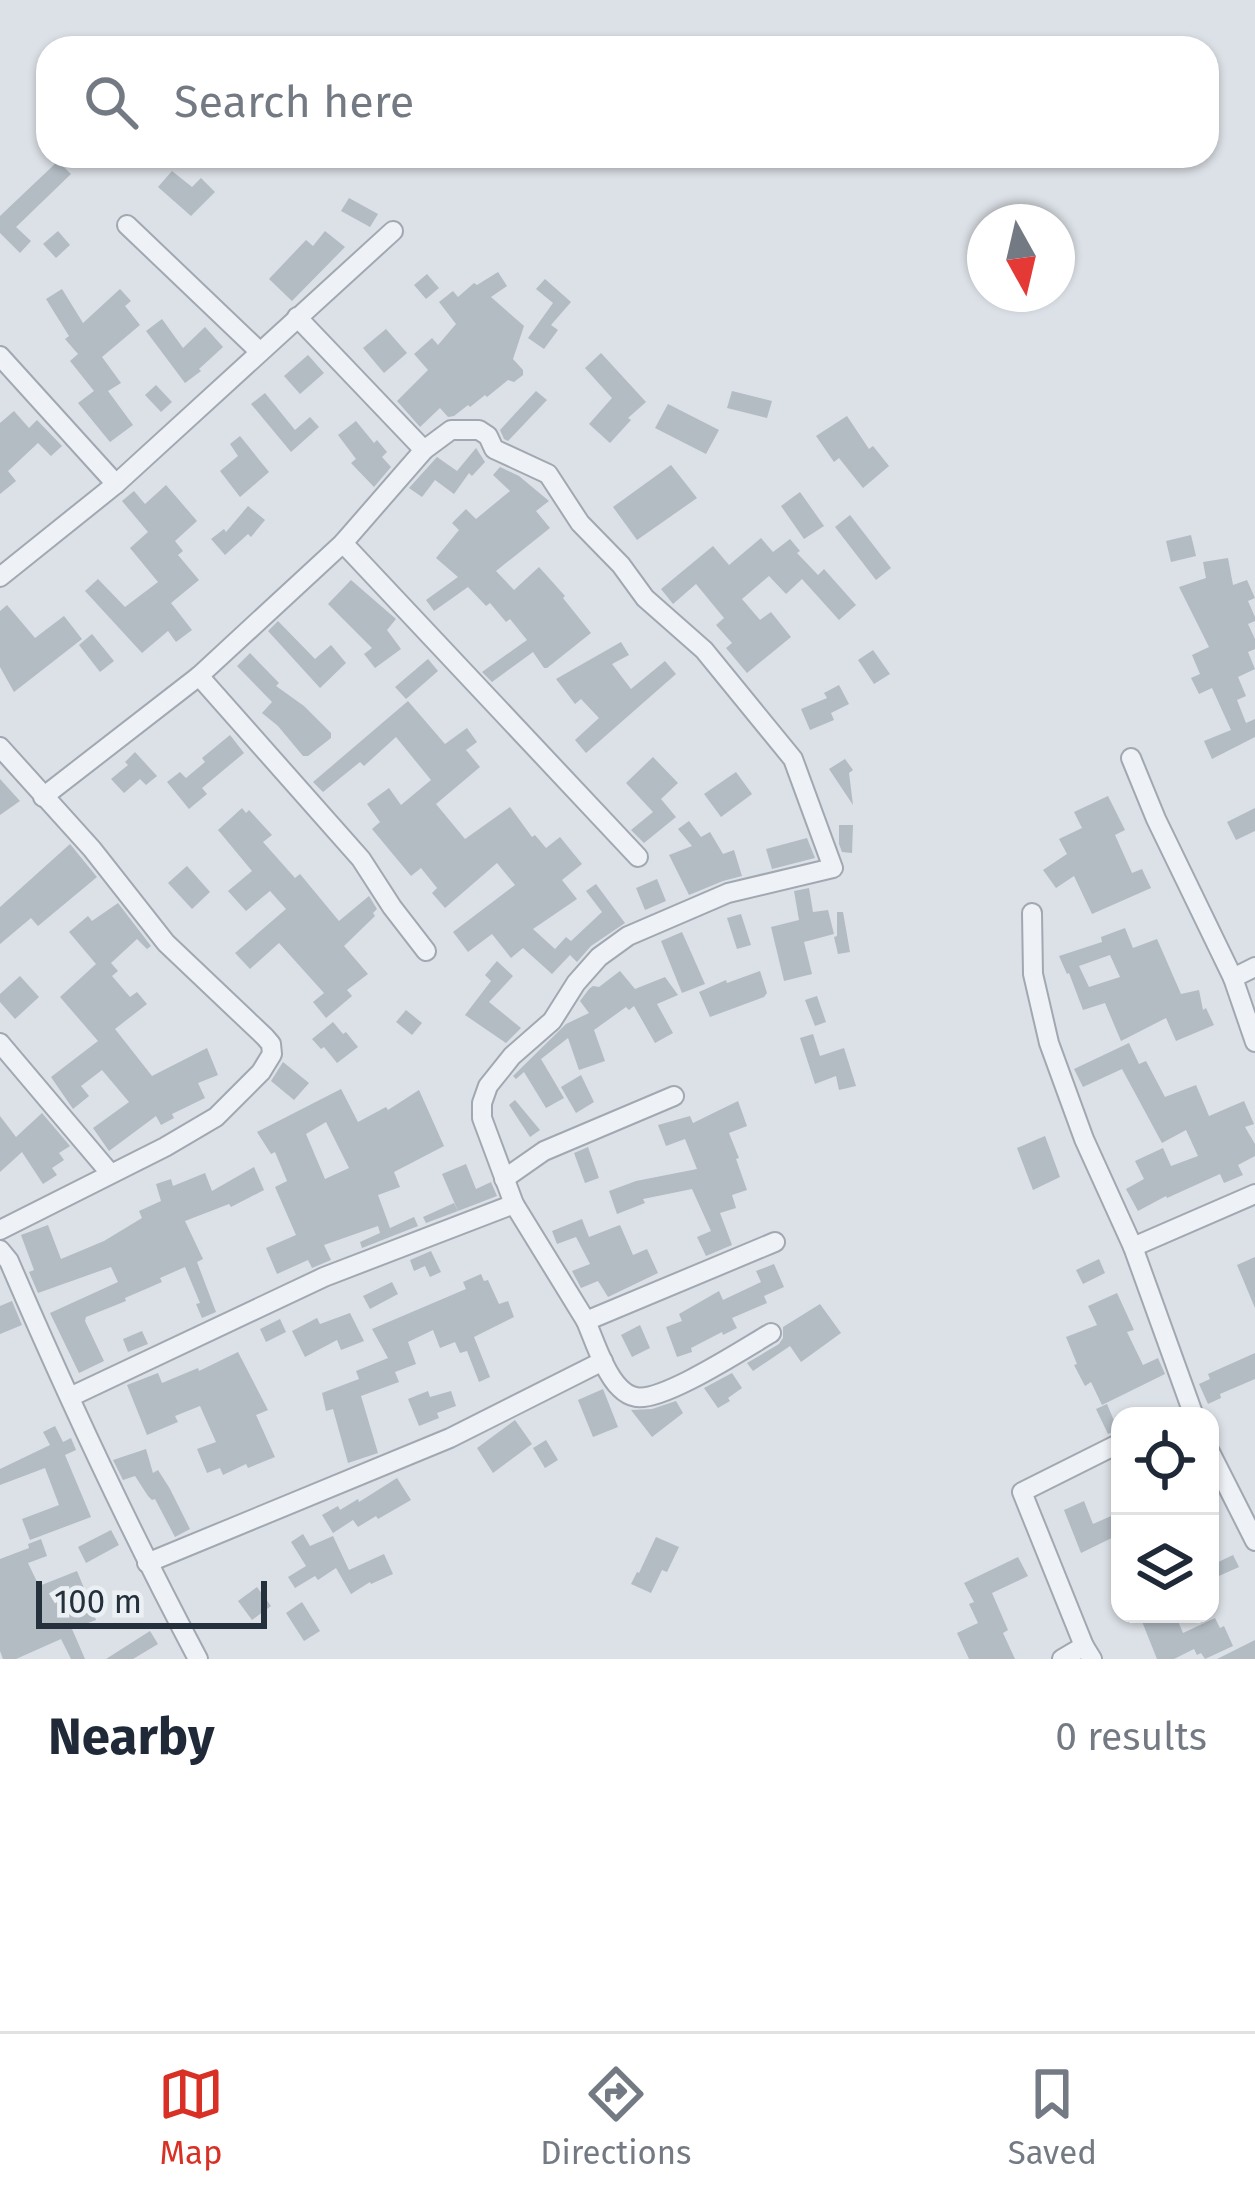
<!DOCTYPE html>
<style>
body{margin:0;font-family:"Fira Sans",sans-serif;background:#f6f6f7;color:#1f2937}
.controls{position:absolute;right:36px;bottom:36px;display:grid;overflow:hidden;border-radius:24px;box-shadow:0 3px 9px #0004}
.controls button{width:108px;height:108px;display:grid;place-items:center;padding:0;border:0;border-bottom:3px solid #e0e1e3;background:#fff;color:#1f2937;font:60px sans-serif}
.compass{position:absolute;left:967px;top:204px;width:108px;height:108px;border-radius:50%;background:#fff;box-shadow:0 3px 9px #0004;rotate:172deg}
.scale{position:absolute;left:36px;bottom:30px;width:231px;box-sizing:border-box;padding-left:12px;border:6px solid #25303d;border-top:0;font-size:33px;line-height:42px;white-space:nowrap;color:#25303d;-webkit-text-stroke:9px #ebf0f4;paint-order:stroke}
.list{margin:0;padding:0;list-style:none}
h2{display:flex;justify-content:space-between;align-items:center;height:156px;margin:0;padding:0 48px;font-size:51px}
h2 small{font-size:39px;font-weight:400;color:#747a83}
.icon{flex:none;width:66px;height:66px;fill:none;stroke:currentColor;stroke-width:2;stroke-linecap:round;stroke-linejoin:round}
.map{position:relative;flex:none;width:1255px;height:1659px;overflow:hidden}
.search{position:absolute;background:#fff;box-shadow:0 3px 9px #0004;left:36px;right:36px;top:36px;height:132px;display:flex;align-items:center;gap:30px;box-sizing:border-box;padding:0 42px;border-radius:36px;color:#747a83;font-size:45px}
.sheet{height:372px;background:#fff}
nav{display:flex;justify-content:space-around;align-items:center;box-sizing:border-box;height:168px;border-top:3px solid #e0e1e3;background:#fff;font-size:33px;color:#747a83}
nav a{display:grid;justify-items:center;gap:6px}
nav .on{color:#d93025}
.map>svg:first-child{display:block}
</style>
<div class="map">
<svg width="1255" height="1659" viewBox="0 0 1255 1659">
<rect width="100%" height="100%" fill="#dce1e7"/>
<!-- building -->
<g fill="#b3bbc3" fill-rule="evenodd">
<path d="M58,161L71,174L16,227L31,241L20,253L0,233V216Z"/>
<path d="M172,171L192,187L201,178L215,192L191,216L158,187Z"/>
<path d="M349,198L378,214L370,227L341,211Z"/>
<path d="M58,231L70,245L56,258L43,244Z"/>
<path d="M325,231L345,247L292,301L269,279L306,240L313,246Z"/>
<path d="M498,272L507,286L491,297L524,326L513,359L523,370V375L514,382L508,380L487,397L485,395L470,407L468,405L454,416L448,417L440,408L420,427L397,401L428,370L414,354L432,338L438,345L456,324L439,302L453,291L458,297L474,283L477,285Z"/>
<path d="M427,274L439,288L426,299L414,285Z"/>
<path d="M545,279L571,302L551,325L558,330L544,349L528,338L553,303L536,289Z"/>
<path d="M62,289L83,323L120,289L131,301L125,306L140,325L102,357L121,383L108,391L133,425L110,442L78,403L94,391L70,361L78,354L65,339L69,336L46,299Z"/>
<path d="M162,319L183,348L205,327L223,347L199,369L201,371L185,383L146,331Z"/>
<path d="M386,329L407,353L384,373L363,348Z"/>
<path d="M601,353L646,402L628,418L631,420L610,443L589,424L612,398L585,368Z"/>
<path d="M308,355L324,373L300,394L284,376Z"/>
<path d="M156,385L172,402L161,412L145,395Z"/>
<path d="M536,391L547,400L508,441L504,439L500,430Z"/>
<path d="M732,391L772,401L767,418L727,408Z"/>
<path d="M265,393L295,430L310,417L319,427L291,452L251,404Z"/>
<path d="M668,404L719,430L706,454L655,428Z"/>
<path d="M14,411L29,428L37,420L62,446L51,456L38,443L8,471L16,481L0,494V423Z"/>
<path d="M847,416L869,449L873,446L889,466L863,488L839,458L834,462L816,436Z"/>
<path d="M356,421L374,443L377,440L387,452L382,457L391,467L374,487L351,463L356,459L338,435Z"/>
<path d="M240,436L269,472L240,497L220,471L238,456L230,444Z"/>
<path d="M476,448L485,462L472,476L469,473L454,494L435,480L422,497L409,488L437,457L457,471Z"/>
<path d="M671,465L697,498L637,540L613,507Z"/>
<path d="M500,467L519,476L549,501L536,511L550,528L496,571L514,590L539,567L565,596L563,598L591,633L547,668H544L533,652L492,682L482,672L527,640L510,619L506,622L490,603L486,606L468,587L434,611L426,600L458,577L436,558L459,530L452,523L466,509L476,519L510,491L493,475Z"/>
<path d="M166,485L197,521L175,541L183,551L178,555L199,580L171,603L192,630L176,642L168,631L142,653L85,591L98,579L125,607L158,582L130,548L148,532L122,501L134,491L145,504Z"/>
<path d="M800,492L824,526L804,539L781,506Z"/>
<path d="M248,506L265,520L251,537L248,534L225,555L211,539L224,529L226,532Z"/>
<path d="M850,515L891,568L876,580L835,527Z"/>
<path d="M1191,535L1196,556L1171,562L1166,541Z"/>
<path d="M761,538L773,552L790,539L800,551L797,553L818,575L824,569L856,605L839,620L802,579L786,594L769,576L742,599L760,620L771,612L791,637L747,673L726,648L732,643L716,625L724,618L696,584L673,604L661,589L713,546L729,565Z"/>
<path d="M1228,558L1233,585L1247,580L1255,598L1248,601L1255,617V621L1248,624L1255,639V649L1248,652L1255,669L1238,677L1246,696L1237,700L1246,723L1255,719V737L1212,759L1204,741L1231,730L1212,688L1199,694L1191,678L1200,674L1192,655L1209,647L1179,587L1206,578L1203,562Z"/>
<path d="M351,580L396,619L387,630L401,649L375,668L364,654L372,648L328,604Z"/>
<path d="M7,605L35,638L64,616L82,639L14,692L0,667V611Z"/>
<path d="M278,621L315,659L331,645L346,663L320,688L268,631Z"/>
<path d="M92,634L114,661L100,672L79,645Z"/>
<path d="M621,642L629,655L612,664L631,689L665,661L676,674L586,753L575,740L599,718L581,699L575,704L556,679Z"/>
<path d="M873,650L890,674L874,684L858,660Z"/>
<path d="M250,653L279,683L276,686L304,706L331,733V738L308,756H303L278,726L262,713L272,702L237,666Z"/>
<path d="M428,659L438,671L406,699L395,687Z"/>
<path d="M839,685L849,704L831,713L834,720L810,730L801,709L827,698L824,693Z"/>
<path d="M408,701L445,744L467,728L477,742L466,750L480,767L436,804L465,839L510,807L532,837L535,835L546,848L560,837L582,864L562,880L577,899L533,929L555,949L566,937L571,941L602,912L586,891L596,884L625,923L591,946L577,962L570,955L552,974L523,948L511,958L492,934L468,952L453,932L515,885L497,863L445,908L432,893L437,888L421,868L411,876L372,829L380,822L367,804L389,788L401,805L431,780L396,737L364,766L360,762L323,792L313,782Z"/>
<path d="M230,735L244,753L202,788L207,794L189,809L167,782L180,772L186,778L205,762L202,758Z"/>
<path d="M135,752L157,776L146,785L140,779L124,793L111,779L128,765L125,762Z"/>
<path d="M653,757L678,783L661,799L676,817L644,843L631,830L653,812L626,783Z"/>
<path d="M845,759L853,770L849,773L853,805L829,769Z"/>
<path d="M736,772L752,794L721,817L704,794Z"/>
<path d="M0,779L20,801L0,815Z"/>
<path d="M1108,796L1125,830L1115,835L1132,873L1142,869L1151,888L1092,914L1074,876L1056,888L1043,870L1067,854L1059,839L1082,828L1074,812Z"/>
<path d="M242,808L246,813L249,810L272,835L263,842L295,878L300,874L339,921L369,896L377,909L373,913L375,916L344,946L368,974L347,990L352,996L326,1018L313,1002L324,993L279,943L250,969L235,953L286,909L270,891L246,911L228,891L252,871L218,830Z"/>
<path d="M1255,808V831L1236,840L1227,822Z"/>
<path d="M689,821L701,837L710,832L723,854L734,850L742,876L723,881L689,895L669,855L692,846L678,829Z"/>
<path d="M839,825H853L852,853L842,852L839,844Z"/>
<path d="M807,838L815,858L772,869L766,849Z"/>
<path d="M70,844L97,877L38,926L31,918L0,944V907Z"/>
<path d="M187,866L210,892L192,909L168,883Z"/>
<path d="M657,879L666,901L645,910L636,888Z"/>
<path d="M809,888L813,912L828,910L834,934L804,942L812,974L784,981L771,927L799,920L794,891Z"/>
<path d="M118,903L151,946L147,949L137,939L111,963L118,971L112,976L130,997L137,992L147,1004L115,1029L152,1076L207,1048L218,1075L198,1083L205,1098L172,1114L174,1118L161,1125L156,1116L109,1151L93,1128L129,1102L102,1070L81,1086L89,1096L73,1109L51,1077L98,1041L60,997L96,964L69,932L88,916L92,921Z"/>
<path d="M837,912H843L850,952L838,954L834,937L837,936Z"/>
<path d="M741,914L751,945L737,949L727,918Z"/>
<path d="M1125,928L1133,948L1157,939L1181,994L1199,990L1203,1010L1206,1008L1214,1025L1176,1041L1166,1018L1121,1041L1105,1003L1083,1010L1069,973L1067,974L1059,956L1102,942L1101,937ZM1110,955L1120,977L1089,987L1079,966Z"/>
<path d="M682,932L705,984L682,993L661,941Z"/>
<path d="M497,961L513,976L489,1002L521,1028L506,1043L465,1015L491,981L485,975Z"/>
<path d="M620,971L635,989L665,977L678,995L657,1004L673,1033L655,1043L634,1006L629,1010L626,1007L594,1030L605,1061L579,1070L568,1038L541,1059L564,1098L546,1108L524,1072L516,1079L513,1076L566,1024L589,1013L580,1001L589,989L593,986L599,987Z"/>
<path d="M760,971L767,993L764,997L710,1017L699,992L726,980L727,983Z"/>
<path d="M20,976L39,997L15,1019L0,1002V994Z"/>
<path d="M817,996L826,1022L815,1026L805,1000Z"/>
<path d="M406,1010L422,1023L412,1035L396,1022Z"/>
<path d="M333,1022L343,1034L346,1032L358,1047L337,1063L324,1047L321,1049L312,1039Z"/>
<path d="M813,1034L820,1056L844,1048L856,1086L839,1090L836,1076L815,1084L800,1038Z"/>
<path d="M1129,1043L1139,1064L1146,1061L1165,1097L1196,1085L1209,1116L1244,1101L1254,1124L1245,1127L1255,1144V1156L1238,1165L1243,1175L1224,1183L1220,1174L1167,1198L1166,1196L1138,1211L1126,1189L1144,1179L1135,1161L1163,1148L1171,1166L1198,1156L1186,1130L1162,1143L1122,1069L1083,1087L1074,1069Z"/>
<path d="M283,1062L309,1083L294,1100L271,1081Z"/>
<path d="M581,1075L594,1102L576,1113L561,1087Z"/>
<path d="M341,1089L358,1122L386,1107L388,1110L419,1090L444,1146L394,1172L400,1187L378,1195L390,1228L414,1217L418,1226L362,1248L360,1242L380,1233L378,1226L324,1245L331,1260L312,1268L308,1260L277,1274L266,1248L296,1235L275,1187L287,1181L275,1152L271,1154L257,1132ZM326,1122L349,1168L325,1179L306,1134Z"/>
<path d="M515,1100L540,1130L530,1137L509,1105Z"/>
<path d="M738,1101L747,1126L729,1133L739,1158L736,1159L747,1190L732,1195L736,1208L720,1213L732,1245L706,1256L697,1237L711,1231L692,1189L643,1199L645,1203L617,1214L609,1191L636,1181L697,1169L685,1139L666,1146L658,1125L690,1116L693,1123Z"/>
<path d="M42,1113L70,1146L59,1153L64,1160L52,1168L57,1175L43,1184L22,1152L0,1172V1116L16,1137Z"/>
<path d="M1045,1136L1060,1177L1033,1190L1017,1148Z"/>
<path d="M588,1147L599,1178L585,1183L574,1153Z"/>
<path d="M466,1164L476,1189L491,1182L497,1196L458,1211L442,1174Z"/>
<path d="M254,1167L264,1190L231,1207L229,1204L185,1221L203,1259L197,1262L216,1312L202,1318L196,1304L200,1303L185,1267L160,1278L162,1282L125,1298L126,1301L86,1317L85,1321L104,1361L79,1373L50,1313L118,1282L111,1267L38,1293L29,1272L34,1270L21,1235L48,1225L61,1259L104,1241L142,1218L139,1211L161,1201L156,1184L171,1179L173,1186L205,1173L212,1191Z"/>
<path d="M454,1203L458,1211L426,1223L423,1217Z"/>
<path d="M582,1219L589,1237L620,1225L633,1255L647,1249L658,1273L608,1297L598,1281L581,1288L572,1271L590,1264L576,1237L557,1244L552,1231Z"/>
<path d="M431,1251L441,1272L430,1277L425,1266L414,1271L410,1260Z"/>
<path d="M1255,1257V1308L1237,1265Z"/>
<path d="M1099,1259L1105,1273L1083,1284L1076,1270Z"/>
<path d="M774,1264L784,1287L764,1296L767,1303L732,1318L737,1328L723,1335L722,1332L691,1348L692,1352L677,1357L666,1327L682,1321L679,1314L719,1291L723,1300L761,1282L756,1271Z"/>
<path d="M481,1274L484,1281L488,1280L499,1304L508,1301L514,1317L474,1337L490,1377L479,1382L467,1351L460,1353L455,1342L440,1348L433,1330L408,1342L416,1364L395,1372L399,1382L361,1396L378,1453L348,1463L333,1409L326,1411L322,1393L359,1379L356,1371L388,1358L372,1329L466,1289L463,1282Z"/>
<path d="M392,1282L398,1294L370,1309L363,1296Z"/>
<path d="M1117,1293L1134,1330L1127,1332L1143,1365L1158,1358L1165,1374L1102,1405L1091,1382L1085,1386L1074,1365L1077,1364L1066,1337L1097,1325L1088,1306Z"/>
<path d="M12,1301L22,1325L0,1334V1306Z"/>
<path d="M820,1304L841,1333L801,1362L790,1346L753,1371L747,1363L779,1344L783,1338V1327Z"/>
<path d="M350,1313L364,1341L341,1350L337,1340L305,1357L292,1331L317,1318L320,1324Z"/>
<path d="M280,1319L286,1332L266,1342L260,1329Z"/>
<path d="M640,1325L650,1348L632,1357L621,1335Z"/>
<path d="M142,1331L148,1344L128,1352L123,1339Z"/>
<path d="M238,1352L268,1410L256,1415L275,1457L248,1468L246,1464L223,1475L220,1468L207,1473L197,1449L216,1442L200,1406L175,1416L178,1422L147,1435L127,1385L158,1373L162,1383L198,1368L199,1371Z"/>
<path d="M1255,1353V1379L1220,1394L1221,1398L1208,1404L1199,1384L1210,1379L1208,1374Z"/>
<path d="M732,1373L742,1388L728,1398L730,1401L718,1408L704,1388Z"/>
<path d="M603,1389L618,1427L593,1437L578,1400Z"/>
<path d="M428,1391L430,1397L451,1391L456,1406L437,1413L439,1418L419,1426L408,1399Z"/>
<path d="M676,1401L683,1413L652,1437L631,1410L652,1409Z"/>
<path d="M1107,1404L1118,1430L1108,1434L1096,1409Z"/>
<path d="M515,1420L532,1444L493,1473L477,1448Z"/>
<path d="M55,1426L63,1442L71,1438L76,1450L65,1455L91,1517L30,1540L22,1519L59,1505L45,1468L0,1485V1469L50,1445L43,1432Z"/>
<path d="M546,1440L558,1460L545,1468L533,1448Z"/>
<path d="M146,1449L153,1473L158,1470L170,1489L190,1529L175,1537L155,1499L152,1500L148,1496L135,1476L123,1480L113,1460Z"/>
<path d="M397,1478L411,1500L378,1519L376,1516L358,1527L353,1520L333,1533L322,1515L338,1506L340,1510L358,1499L359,1502Z"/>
<path d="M1084,1501L1093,1524L1120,1512V1534L1081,1553L1064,1510Z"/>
<path d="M111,1530L119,1545L86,1563L78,1547Z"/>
<path d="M303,1534L310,1546L333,1536L349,1570L384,1554L393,1574L371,1584L370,1582L351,1594L336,1568L318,1580L315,1576L295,1588L288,1577L306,1566L291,1542Z"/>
<path d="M656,1537L679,1547L667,1572L662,1570L651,1593L631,1584L637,1572L639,1573Z"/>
<path d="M41,1539L47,1556L28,1563L39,1586L77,1571L89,1600L96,1620L72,1629L85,1659H71L61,1639L16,1659H3L0,1651V1559L29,1548L28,1544Z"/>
<path d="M1233,1555L1239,1567L1210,1580V1566Z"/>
<path d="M1018,1557L1028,1576L992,1593L1008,1630L1003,1633L1015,1659H969L957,1633L978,1623L969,1604L974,1602L964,1583Z"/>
<path d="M257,1587L271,1606L252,1620L238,1601Z"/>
<path d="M302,1602L320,1631L304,1641L286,1613Z"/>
<path d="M1152,1614H1175L1183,1633L1215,1618L1220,1628L1224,1626L1233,1646L1205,1659L1201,1653L1197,1655L1194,1649L1174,1659H1157L1141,1619Z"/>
<path d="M150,1631L158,1644L133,1659H106Z"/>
<path d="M1255,1640V1659H1217Z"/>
</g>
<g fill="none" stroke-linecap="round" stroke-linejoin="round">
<defs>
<g id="street">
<path d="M127,225L260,352"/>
<path d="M297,317L424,450"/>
<path d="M0,356L116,484"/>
<path d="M343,543L638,857"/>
<path d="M0,577L116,484L393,231"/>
<path d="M199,676L361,859L392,907L426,951"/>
<path d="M0,747L92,849L166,943L265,1037L271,1044L272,1054L261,1072L216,1117L165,1147L0,1230"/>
<path d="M1131,758L1156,819L1233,978"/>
<path d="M43,797L199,676L343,543L424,450L451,430H479L488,436L494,449L548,474L580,523L621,565L645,598L704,650L793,759L833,868L728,893L628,936L599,957L576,983L552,1021L512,1056L488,1086L482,1103V1118L514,1204L586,1321"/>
<path d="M1032,913L1033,974L1049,1043L1084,1139L1133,1247L1194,1416"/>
<path d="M1255,967L1233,978L1255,1042"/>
<path d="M0,1043L110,1173"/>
<path d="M504,1179L544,1151L674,1096"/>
<path d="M1133,1247L1255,1194"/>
<path d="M0,1250L9,1261C67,1396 129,1529 198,1659"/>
<path d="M771,1333C745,1348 663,1402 636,1397C630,1396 624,1392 620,1388C605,1374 594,1340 586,1321L775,1242"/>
<path d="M70,1397L324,1277L514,1204"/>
<path d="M1210,1452L1255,1541"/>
<path d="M147,1563L450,1438L603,1361"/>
<path d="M1084,1646L1022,1492L1120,1443"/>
<path d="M1062,1659L1084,1646L1092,1659"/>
</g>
</defs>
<!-- street casing -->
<use href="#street" stroke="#a1a8b1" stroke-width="22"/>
<!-- street -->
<use href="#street" stroke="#eef1f5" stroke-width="18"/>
</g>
</svg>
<div class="controls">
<button><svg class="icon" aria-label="locate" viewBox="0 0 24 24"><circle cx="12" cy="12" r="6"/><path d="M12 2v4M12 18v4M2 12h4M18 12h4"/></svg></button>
<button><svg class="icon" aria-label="layers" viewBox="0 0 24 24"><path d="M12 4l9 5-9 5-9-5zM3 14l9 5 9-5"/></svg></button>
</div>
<svg class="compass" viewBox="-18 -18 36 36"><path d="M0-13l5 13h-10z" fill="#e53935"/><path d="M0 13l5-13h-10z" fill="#747a83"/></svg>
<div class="scale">100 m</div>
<div class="search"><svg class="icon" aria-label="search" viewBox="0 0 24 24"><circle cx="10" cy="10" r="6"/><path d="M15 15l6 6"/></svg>Search here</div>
</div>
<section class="sheet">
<h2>Nearby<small>0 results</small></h2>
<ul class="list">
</ul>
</section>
<nav>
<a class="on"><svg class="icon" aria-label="map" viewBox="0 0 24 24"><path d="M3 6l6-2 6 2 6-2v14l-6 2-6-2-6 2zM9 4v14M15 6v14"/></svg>Map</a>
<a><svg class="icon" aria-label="directions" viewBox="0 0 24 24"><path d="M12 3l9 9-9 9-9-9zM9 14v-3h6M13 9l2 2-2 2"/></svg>Directions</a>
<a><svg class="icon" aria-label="saved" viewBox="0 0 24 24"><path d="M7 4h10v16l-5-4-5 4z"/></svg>Saved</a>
</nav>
